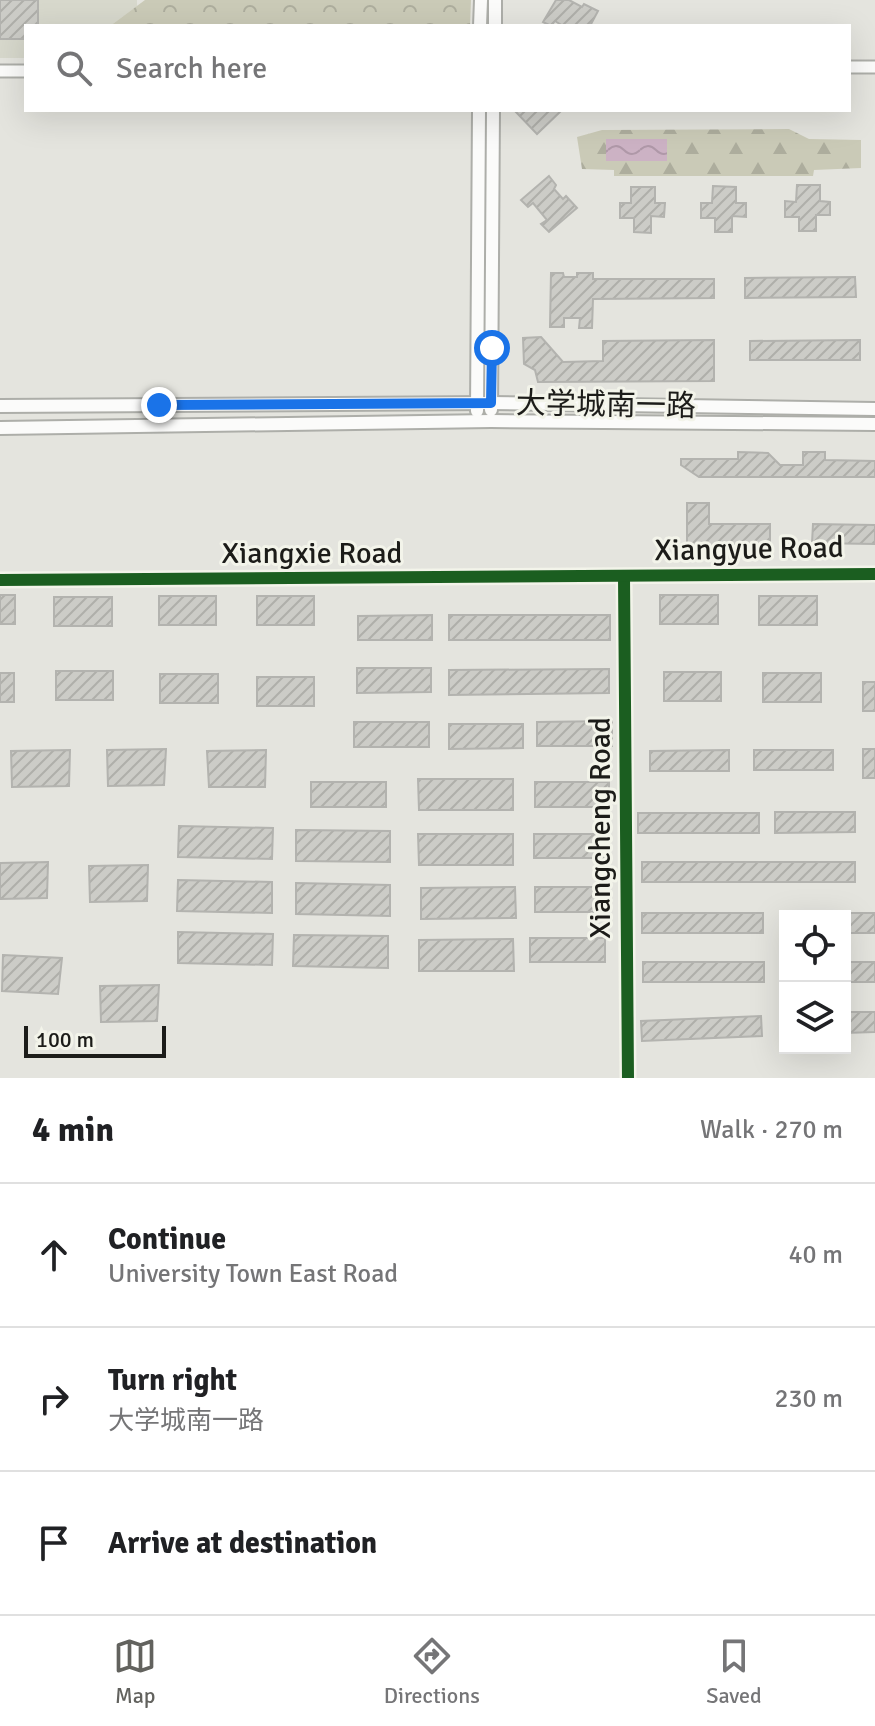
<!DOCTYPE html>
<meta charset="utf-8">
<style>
body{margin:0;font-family:Signika,"Noto Sans SC",sans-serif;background:#f2f2f2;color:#202124}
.controls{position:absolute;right:24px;bottom:24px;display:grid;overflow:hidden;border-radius:0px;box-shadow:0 8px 32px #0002}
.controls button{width:72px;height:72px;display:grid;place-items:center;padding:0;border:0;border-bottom:2px solid #e0e0e0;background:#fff;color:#202124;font:40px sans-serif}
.scale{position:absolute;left:24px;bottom:20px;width:142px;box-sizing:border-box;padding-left:8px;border:4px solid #1c1c19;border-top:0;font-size:22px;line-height:28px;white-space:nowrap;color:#1c1c19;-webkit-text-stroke:6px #f3f4ea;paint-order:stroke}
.stop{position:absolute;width:24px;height:24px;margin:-18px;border:6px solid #1a73e8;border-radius:50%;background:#fff}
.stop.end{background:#1a73e8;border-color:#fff;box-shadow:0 2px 8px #0008}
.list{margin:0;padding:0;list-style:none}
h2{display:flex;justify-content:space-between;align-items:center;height:104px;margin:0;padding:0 32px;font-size:34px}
h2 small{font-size:26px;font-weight:400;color:#757577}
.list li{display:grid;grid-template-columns:52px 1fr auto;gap:24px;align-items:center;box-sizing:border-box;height:144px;padding:0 32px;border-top:2px solid #e0e0e0}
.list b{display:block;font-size:30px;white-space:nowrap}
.list p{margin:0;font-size:26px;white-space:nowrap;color:#757577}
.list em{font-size:26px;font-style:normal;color:#757577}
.icon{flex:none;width:44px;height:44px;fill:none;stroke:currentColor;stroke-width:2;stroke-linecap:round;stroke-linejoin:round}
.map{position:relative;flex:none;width:875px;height:1078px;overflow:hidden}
.search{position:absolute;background:#fff;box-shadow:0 8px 32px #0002;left:24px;right:24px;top:24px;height:88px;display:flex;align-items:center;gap:20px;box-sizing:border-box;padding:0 28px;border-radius:0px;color:#757577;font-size:30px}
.sheet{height:536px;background:#fff}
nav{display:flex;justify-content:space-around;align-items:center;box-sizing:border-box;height:112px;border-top:2px solid #e0e0e0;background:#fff;font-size:22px;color:#757577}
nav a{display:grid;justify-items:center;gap:4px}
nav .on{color:#62625e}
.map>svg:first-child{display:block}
</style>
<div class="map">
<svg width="875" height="1078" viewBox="0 0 875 1078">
<defs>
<pattern id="forest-firs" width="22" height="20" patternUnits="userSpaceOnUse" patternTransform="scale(2)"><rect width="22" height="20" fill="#cacab7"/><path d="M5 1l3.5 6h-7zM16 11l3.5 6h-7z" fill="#adad9d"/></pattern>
<pattern id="park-crowns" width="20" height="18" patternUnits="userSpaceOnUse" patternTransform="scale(2)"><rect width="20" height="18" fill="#cacab7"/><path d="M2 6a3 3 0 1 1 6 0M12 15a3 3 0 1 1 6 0" fill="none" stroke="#adad9d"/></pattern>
<pattern id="water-waves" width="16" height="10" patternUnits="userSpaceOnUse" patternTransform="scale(2)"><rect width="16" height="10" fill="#ccb2c4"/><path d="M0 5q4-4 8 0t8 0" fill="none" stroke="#af98a8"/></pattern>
<pattern id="building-hatch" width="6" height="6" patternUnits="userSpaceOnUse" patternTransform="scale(2)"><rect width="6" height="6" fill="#ccccc7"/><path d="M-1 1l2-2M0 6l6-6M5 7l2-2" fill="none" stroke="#afafaa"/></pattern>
</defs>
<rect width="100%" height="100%" fill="#e4e4de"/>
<!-- built -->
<path fill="#d7d8cc" d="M0,0H137V6L110,26H26V58H0Z"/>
<!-- forest -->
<path fill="url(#forest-firs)" d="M789,129L809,139L861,140V168L814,170L813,176H614V170L582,169L577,137L602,130Z"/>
<!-- park -->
<path fill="url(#park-crowns)" d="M145,0H471L470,26H110Z"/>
<!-- water -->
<rect fill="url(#water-waves)" x="606" y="139" width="61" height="22"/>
<!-- building -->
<g fill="url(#building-hatch)" stroke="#b3b3af" stroke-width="2">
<path d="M0,0H38V26H26V39H0Z"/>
<path d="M556,0H569L582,7L584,4L598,11L590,26H563L555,21L551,26L543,22Z"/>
<path d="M514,110H562L537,134Z"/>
<path d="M549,176L556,185L554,189L563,199L566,196L577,208L549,232L541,224L547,220L533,203L528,207L521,200Z"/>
<path d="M797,185H820V201L830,202V215H816V231H799V217H785V201L796,202Z"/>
<path d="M713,186L736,187V203H746V217L732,216V232H715V218H701V203H712Z"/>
<path d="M631,187H655V203H665L664,217L651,216V233L634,232V218H620V203H631Z"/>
<path d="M551,273H563L564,277H577V273H593V279H714V298L593,299L592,328H579L580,318H564V327H550Z"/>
<path d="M855,277L856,297L745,298V278Z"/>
<path d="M541,337L563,362L603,361V341L714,340V381L538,382L535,370L524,364L523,338Z"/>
<path d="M860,340V360H750V341Z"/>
<path d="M738,452L768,453L780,465H803V452H825V460L875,461V477H699L681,465V459H738Z"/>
<path d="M687,503H709V524H770V546H687Z"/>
<path d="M813,524L875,525V544L812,543Z"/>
<rect x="0" y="595" width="15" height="29"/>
<rect x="660" y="595" width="58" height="29"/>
<rect x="159" y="596" width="57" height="29"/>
<rect x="257" y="596" width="57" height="29"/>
<rect x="759" y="596" width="58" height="29"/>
<rect x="54" y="597" width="58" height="29"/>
<path d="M432,615V640H358V616Z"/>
<rect x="449" y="615" width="161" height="25"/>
<path d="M357,668H431V692L357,693Z"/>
<path d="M609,669V693L449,695V670Z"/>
<rect x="56" y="671" width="57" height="29"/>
<rect x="664" y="672" width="57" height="29"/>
<rect x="0" y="673" width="14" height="29"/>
<rect x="763" y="673" width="58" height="29"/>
<rect x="160" y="674" width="58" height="29"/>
<rect x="257" y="677" width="57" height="29"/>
<rect x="863" y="682" width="12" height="29"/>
<path d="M612,721V746H537V722Z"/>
<rect x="354" y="722" width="75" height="25"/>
<path d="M449,724H523V748L449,749Z"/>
<path d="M166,749L164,785L108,786L107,750Z"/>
<rect x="863" y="749" width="12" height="29"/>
<path d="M70,750L69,786L12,787L11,751Z"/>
<path d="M266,750L265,787H209L207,751Z"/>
<path d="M729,750V771H650V751Z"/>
<rect x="754" y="750" width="79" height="20"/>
<path d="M418,779H513V810H419Z"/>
<rect x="311" y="782" width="75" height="25"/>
<rect x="535" y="782" width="74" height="25"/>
<path d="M775,812H855V832L775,833Z"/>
<rect x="638" y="813" width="121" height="20"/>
<path d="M179,826L273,828L272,859L178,857Z"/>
<path d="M296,830L390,831V862L296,861Z"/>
<path d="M418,834H513V865H419Z"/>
<rect x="534" y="834" width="74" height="24"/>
<path d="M48,862L47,898L0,899V863Z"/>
<rect x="642" y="862" width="213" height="20"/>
<path d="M148,865L147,901L90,902L89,866Z"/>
<path d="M178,880L272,882V913L177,911Z"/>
<path d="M296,883L390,885V916L296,914Z"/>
<path d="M515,887L516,918L421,919V888Z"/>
<rect x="535" y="887" width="74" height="25"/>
<rect x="642" y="913" width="121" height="20"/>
<rect x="845" y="913" width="30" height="20"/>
<path d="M178,932L273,934L272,965L178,963Z"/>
<path d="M294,935L388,936V968L293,966Z"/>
<rect x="530" y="938" width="75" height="24"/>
<path d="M513,939L514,971H419V940Z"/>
<path d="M3,955L62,958L58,994L2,991Z"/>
<rect x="643" y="962" width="121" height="20"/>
<rect x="845" y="962" width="30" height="20"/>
<path d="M159,985L157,1021L101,1022L100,986Z"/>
<path d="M845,1012H875V1032L845,1033Z"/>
<path d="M761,1016L762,1036L642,1041L641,1021Z"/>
</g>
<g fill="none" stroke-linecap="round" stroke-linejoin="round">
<defs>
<g id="minor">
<path d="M624,577L628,1078"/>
<path d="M0,580L875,574"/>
</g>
<g id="tertiary">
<path d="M849,67H875"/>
<path d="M0,71H26"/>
</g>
<g id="secondary">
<path d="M480,26L481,0"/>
<path d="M495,26V0"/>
<path d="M0,406L491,403L875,409"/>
<path d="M491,410L493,110"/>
<path d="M477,411L479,110"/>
<path d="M0,428L491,421L875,424"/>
</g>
</defs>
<!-- minor casing -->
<use href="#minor" stroke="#adaea9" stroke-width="12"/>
<!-- tertiary casing -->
<use href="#tertiary" stroke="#adaea9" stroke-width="15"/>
<!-- secondary casing -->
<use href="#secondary" stroke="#adaea9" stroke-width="16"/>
<!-- minor -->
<use href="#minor" stroke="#fbfbfa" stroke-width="8"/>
<!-- tertiary -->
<use href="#tertiary" stroke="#fbfbfa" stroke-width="11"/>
<!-- secondary -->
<use href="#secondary" stroke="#fbfbfa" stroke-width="12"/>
<defs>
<g id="cycleway">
<path d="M624,577L628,1078"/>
<path d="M0,580L875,574"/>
</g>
</defs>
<!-- cycleway casing -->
<use href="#cycleway" stroke="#f3f4ea" stroke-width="17"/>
<!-- cycleway -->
<use href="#cycleway" stroke="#1b5e20" stroke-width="12"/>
</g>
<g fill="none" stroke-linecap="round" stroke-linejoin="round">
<!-- route -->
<path stroke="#1a73e8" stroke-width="10" d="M159,405L491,403L492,348"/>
</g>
<g text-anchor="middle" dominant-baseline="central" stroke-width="6" stroke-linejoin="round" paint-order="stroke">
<!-- street labels -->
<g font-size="30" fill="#1c1c19" stroke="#f3f4ea">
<text transform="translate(606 405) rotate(1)">大学城南一路</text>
<text transform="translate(749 549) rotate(-1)">Xiangyue Road</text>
<text x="312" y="553">Xiangxie Road</text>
<text transform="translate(600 828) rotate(-90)">Xiangcheng Road</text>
</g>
</g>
</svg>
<div class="controls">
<button><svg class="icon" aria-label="locate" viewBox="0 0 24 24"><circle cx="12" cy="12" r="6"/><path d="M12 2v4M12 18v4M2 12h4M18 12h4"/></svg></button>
<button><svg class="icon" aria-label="layers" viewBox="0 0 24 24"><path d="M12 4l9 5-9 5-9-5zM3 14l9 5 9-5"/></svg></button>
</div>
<div class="scale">100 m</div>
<div class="stop" style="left:492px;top:348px"></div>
<div class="stop end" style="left:159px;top:405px"></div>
<div class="search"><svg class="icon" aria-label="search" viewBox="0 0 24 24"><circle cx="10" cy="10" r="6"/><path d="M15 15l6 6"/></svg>Search here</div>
</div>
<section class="sheet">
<h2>4 min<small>Walk · 270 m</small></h2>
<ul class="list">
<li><svg class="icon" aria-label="ahead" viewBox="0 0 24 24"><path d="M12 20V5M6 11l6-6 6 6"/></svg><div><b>Continue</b><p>University Town East Road</p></div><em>40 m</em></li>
<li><svg class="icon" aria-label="right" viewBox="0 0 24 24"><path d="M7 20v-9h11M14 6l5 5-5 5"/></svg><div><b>Turn right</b><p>大学城南一路</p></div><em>230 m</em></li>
<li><svg class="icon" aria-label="arrive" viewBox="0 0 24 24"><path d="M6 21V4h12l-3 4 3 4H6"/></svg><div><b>Arrive at destination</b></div></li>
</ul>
</section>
<nav>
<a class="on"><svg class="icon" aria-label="map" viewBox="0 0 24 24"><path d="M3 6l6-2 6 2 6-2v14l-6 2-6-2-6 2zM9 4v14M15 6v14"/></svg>Map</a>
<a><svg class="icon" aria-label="directions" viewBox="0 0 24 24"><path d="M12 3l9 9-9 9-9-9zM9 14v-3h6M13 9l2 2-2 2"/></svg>Directions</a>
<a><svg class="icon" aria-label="saved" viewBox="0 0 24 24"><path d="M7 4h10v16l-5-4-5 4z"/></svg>Saved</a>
</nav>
